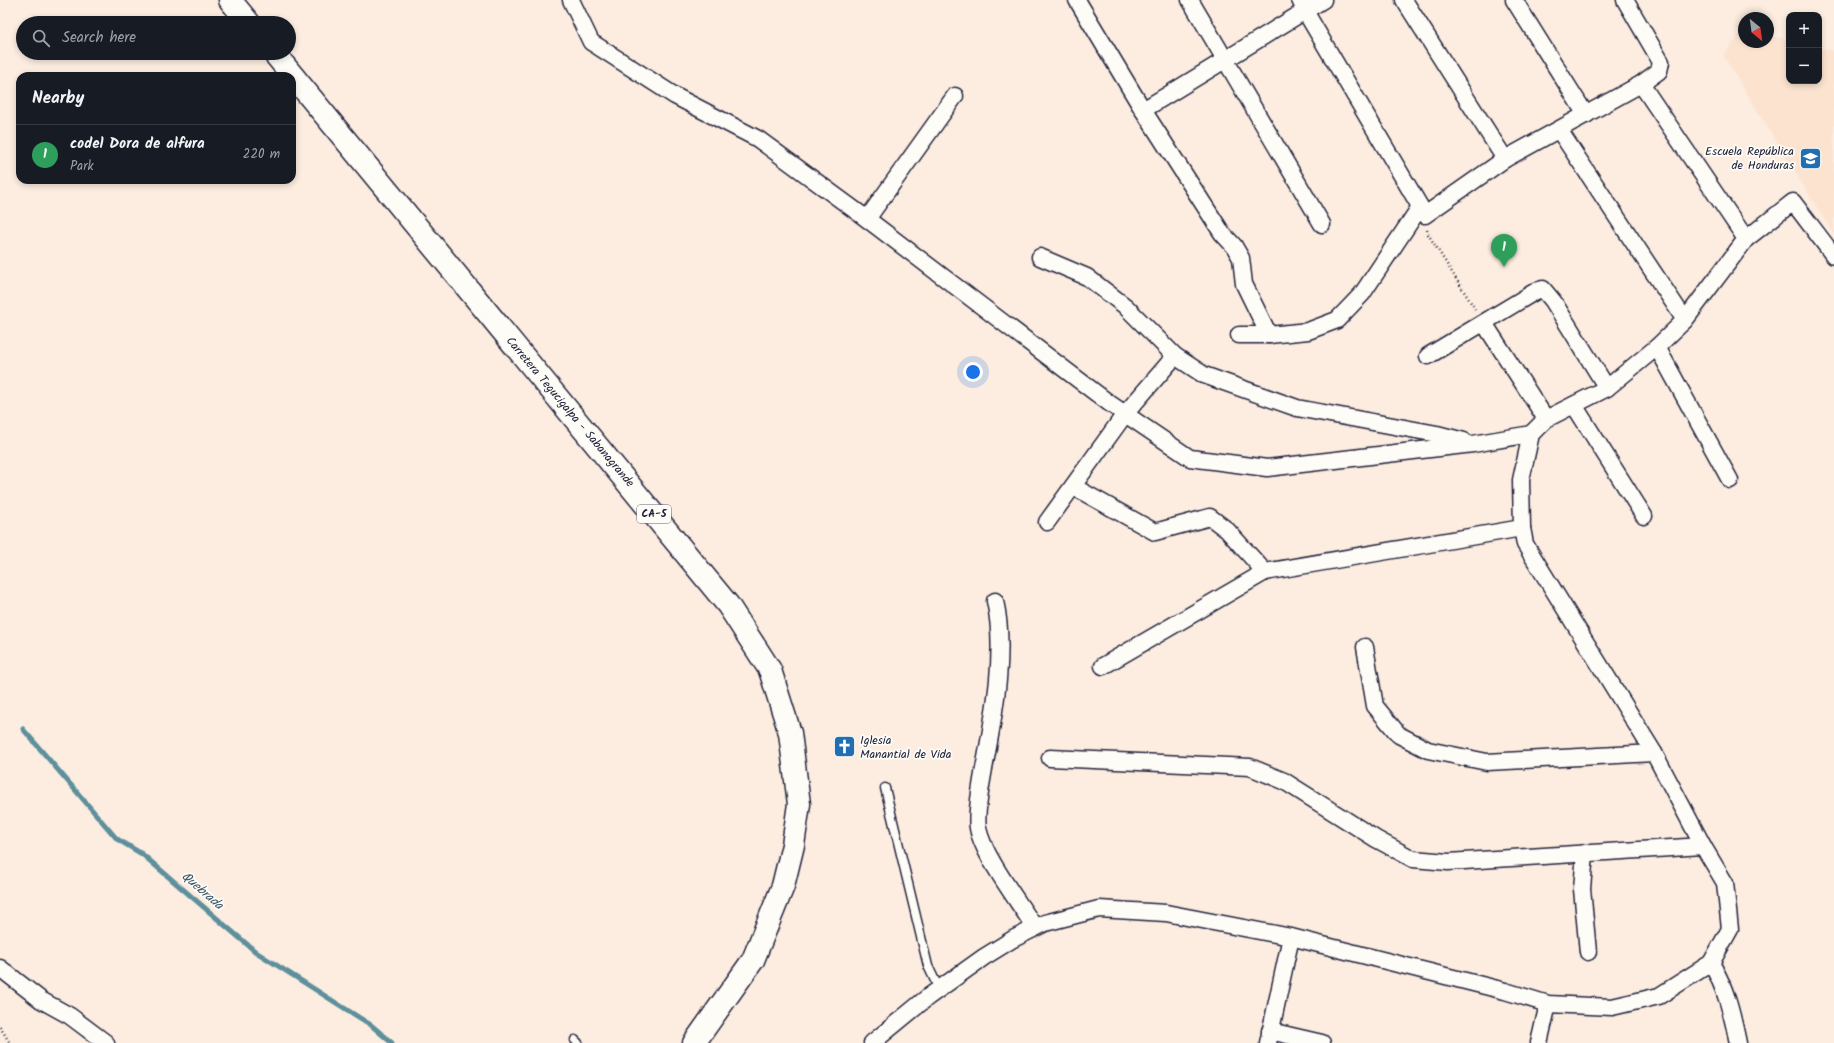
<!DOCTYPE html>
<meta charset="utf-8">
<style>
body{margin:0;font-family:Kalam,sans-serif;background:#20242c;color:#f1f3f6}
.controls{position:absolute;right:12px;top:12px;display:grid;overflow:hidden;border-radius:8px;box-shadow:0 2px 6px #0003}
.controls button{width:36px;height:36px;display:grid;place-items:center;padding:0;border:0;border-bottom:1px solid #363941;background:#171b24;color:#f1f3f6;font:20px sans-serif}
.compass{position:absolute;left:1738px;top:12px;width:36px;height:36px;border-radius:50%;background:#171b24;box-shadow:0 2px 6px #0003;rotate:151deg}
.you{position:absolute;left:973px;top:372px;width:14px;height:14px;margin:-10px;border:3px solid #fff;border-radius:50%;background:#1a73e8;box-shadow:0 0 0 6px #1a73e833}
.badge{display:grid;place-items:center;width:26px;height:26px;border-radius:50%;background:#d93025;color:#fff;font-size:13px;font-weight:700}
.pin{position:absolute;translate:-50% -33px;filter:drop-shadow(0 1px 2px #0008)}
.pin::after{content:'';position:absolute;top:21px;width:14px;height:12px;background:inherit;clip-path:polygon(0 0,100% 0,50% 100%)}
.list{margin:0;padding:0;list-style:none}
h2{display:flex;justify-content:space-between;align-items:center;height:52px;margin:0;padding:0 16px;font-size:17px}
h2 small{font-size:13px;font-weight:400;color:#9ea1a6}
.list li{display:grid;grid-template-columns:26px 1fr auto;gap:12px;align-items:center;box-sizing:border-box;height:60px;padding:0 16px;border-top:1px solid #363941}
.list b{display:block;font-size:15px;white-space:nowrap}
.list p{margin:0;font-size:13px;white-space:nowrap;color:#9ea1a6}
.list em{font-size:13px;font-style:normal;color:#9ea1a6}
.icon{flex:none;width:22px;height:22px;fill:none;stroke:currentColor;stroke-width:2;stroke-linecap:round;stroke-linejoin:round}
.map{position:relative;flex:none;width:1834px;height:1043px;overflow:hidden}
.search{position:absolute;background:#171b24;box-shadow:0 2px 6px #0003;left:16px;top:16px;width:280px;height:44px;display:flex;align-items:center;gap:10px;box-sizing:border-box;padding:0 14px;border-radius:22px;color:#9ea1a6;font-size:15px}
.panel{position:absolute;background:#171b24;box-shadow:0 2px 6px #0003;left:16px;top:72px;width:280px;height:112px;border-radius:12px}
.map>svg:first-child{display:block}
</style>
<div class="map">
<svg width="1834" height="1043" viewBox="0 0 1834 1043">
<rect width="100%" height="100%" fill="#fcede0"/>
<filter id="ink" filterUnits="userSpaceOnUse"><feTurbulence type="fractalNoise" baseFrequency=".025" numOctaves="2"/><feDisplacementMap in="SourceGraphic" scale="8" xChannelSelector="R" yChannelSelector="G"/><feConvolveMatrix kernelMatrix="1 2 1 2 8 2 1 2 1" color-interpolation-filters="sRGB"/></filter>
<g filter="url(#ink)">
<!-- built -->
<path fill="#fbe3d0" d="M1744,29V42H1768V35L1789,40V81H1819V48L1834,51V235L1723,55Z"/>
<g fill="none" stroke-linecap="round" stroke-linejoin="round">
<!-- stream -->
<path stroke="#5d8f9c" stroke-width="5" d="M23,729L117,839L142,854L256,952L371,1025L392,1043"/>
<defs>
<g id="lane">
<path d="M885,788L928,966L939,989"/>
<path d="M575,1040L578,1043"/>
</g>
<g id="street">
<path d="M571,0L591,42L675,96L758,139L867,219L1109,403L1190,458L1267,468L1473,444L1531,434"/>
<path d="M1077,0L1143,110L1222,233L1234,246L1241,258L1244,284L1269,335"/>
<path d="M1190,0L1322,224"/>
<path d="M1300,0L1305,11L1425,215L1505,159L1641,84L1659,71L1661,62L1625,0"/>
<path d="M1404,0L1505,159"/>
<path d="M1514,0L1586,115"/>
<path d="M1641,84L1746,239"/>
<path d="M1143,110L1323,0"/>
<path d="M1559,130L1685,320"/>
<path d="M867,219L955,96"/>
<path d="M1040,257L1087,277L1125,306L1175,356L1204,375L1297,408L1437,434L1464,441"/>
<path d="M1484,323L1546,419"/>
<path d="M1239,335H1269L1308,331L1337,320L1362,294L1420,207"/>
<path d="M1657,347L1730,480"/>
<path d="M1428,356L1536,291L1543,289L1553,301L1607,388"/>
<path d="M1574,405L1644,516"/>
<path d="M1074,487L1155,532L1210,517L1227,530L1265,572"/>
<path d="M1047,522L1125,414L1175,356"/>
<path d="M995,601C1006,649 995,710 986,758C983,774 975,813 978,828C983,856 1019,902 1035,928"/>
<path d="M1365,647L1375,706L1399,735L1428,750L1487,762L1654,753"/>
<path d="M1103,666L1265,572L1522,528"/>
<path d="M1050,758L1250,767L1284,781L1376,839L1413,859L1448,862L1703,846"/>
<path d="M1585,853L1582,889L1588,952"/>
<path d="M1711,963C1726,988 1732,1014 1738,1043"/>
<path d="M0,968L41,1000L70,1016L106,1043"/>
<path d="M1270,1031L1322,1043"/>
<path d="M872,1043L928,997L984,957L1013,939L1045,923L1099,909L1166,913L1291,937L1505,991L1548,1004L1612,1007L1659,996L1711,963L1730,929L1725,883L1703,846L1654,753L1525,544L1522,528L1521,480L1531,434L1546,419L1607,388L1657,347L1685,320L1746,239L1793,202L1834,256"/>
<path d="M1268,1043L1291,937"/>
<path d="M1539,1043L1548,1004"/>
</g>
<g id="highway">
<path d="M230,0L249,23"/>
<path d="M274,53L728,605L770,670L790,733L799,804L793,845L783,886L753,960L694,1043"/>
</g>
</defs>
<!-- lane casing -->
<use href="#lane" stroke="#22223b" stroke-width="11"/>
<!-- street casing -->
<use href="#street" stroke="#22223b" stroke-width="19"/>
<!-- highway casing -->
<use href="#highway" stroke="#22223b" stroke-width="25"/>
<!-- path -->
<g stroke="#22223b" stroke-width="2.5" stroke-dasharray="1 3" stroke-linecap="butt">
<path d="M1427,230L1428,234L1475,309"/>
<path d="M0,1027L10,1043"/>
</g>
<!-- lane -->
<use href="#lane" stroke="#fdfcf7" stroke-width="8"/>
<!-- street -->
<use href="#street" stroke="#fdfcf7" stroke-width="16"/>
<!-- highway -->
<use href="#highway" stroke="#fdfcf7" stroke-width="22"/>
</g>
</g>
<!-- icons -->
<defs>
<symbol id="school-square" viewBox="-11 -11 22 22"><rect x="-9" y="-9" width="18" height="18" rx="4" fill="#1f6fb2" stroke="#fdfcf7"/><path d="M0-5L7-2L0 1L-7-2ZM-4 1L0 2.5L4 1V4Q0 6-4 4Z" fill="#fff"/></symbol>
<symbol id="church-square" viewBox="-11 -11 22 22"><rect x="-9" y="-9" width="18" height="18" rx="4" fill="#1f6fb2" stroke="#fdfcf7"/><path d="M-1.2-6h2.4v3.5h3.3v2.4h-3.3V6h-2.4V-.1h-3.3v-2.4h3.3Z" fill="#fff"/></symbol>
</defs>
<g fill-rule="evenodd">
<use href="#school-square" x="1798" y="146" width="25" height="25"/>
<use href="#church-square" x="832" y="734" width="25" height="25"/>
</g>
<g text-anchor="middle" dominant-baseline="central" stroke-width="3.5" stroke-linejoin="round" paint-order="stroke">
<!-- shield labels -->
<rect fill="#fdfcf7" stroke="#646373" stroke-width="1" x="637" y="505" width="34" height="18" rx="3"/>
<g font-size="11" font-weight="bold" fill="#22223b">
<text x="654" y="514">CA-5</text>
</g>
<!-- poi labels -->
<g font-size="12" fill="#22223b" stroke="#fdfcf7" text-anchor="end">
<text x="1794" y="151">Escuela República<tspan x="1794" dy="14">de Honduras</tspan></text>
<text x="860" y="740" text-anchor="start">Iglesia<tspan x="860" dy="14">Manantial de Vida</tspan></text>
</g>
<!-- street labels -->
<g font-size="12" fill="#22223b" stroke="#fdfcf7">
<text transform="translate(570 412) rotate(50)">Carretera Tegucigalpa - Sabanagrande</text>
</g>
<!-- water labels -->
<g font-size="13" font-style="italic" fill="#40586b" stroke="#fdfcf7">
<text transform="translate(202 891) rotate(41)">Quebrada</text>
</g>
</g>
</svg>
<div class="controls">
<button>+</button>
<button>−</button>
</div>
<svg class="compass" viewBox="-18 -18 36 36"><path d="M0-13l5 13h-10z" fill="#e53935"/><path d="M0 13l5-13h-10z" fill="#9ea1a6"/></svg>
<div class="you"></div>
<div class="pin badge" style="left:1504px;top:267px;background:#2e9e5b">1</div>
<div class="search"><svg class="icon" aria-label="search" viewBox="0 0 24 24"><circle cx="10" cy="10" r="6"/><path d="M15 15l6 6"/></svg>Search here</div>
<section class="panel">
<h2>Nearby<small></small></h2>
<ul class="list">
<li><span class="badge" style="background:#2e9e5b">1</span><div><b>codel Dora de alfura</b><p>Park</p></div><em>220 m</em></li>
</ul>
</section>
</div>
